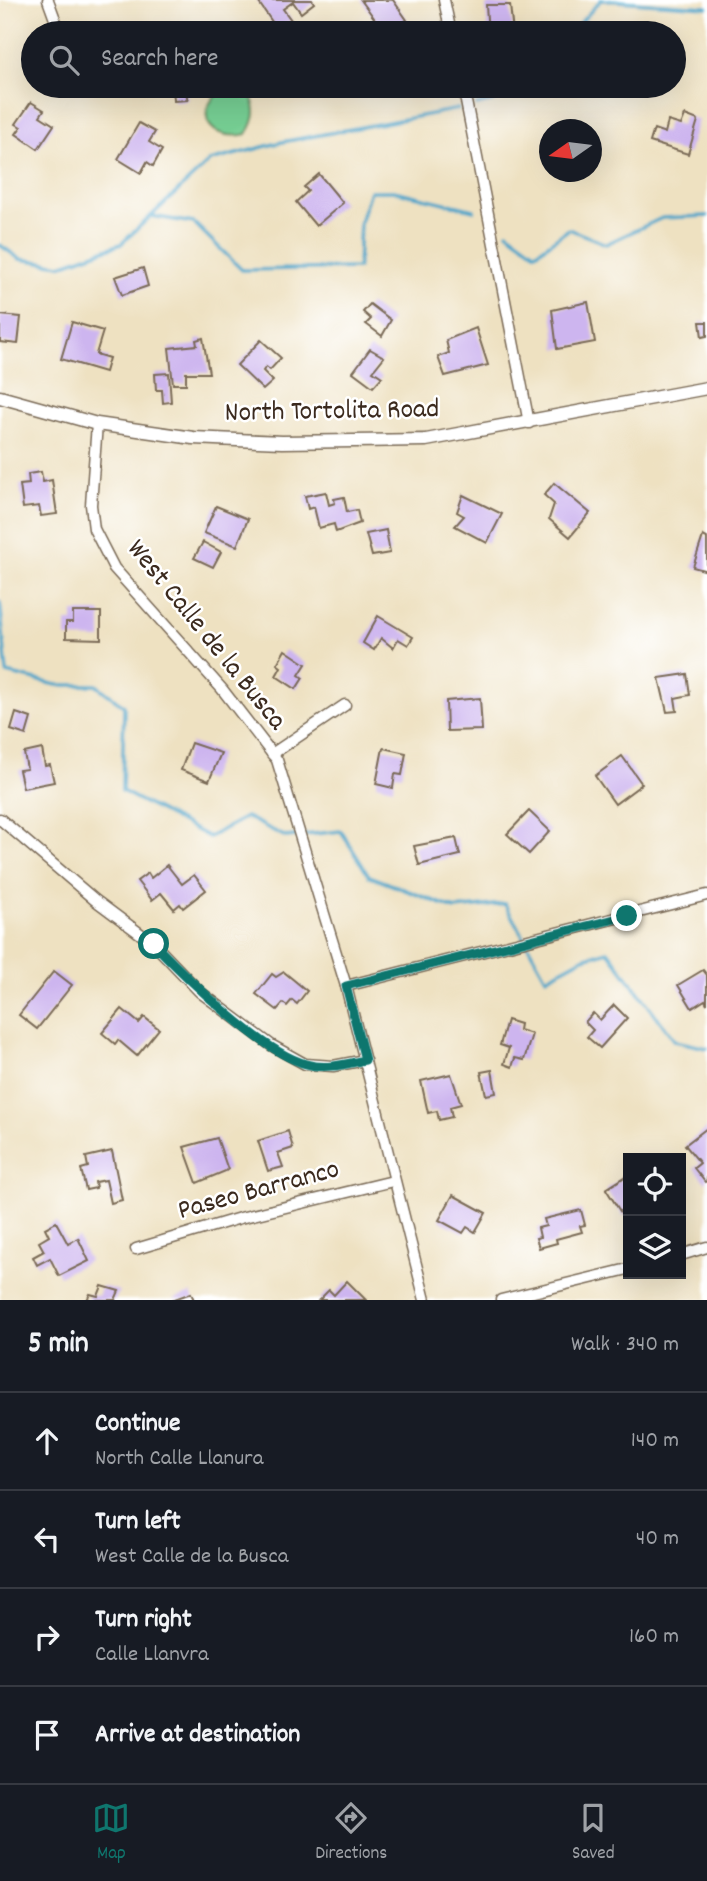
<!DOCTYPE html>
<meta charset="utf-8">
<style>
body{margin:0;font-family:Dekko,sans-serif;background:#20242c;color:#f1f3f6}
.controls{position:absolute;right:21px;bottom:21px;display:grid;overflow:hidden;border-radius:0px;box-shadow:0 7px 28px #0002}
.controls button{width:63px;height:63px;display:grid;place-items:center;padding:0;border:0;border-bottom:2px solid #363941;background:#171b24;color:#f1f3f6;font:35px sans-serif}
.compass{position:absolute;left:539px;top:119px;width:63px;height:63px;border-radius:50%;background:#171b24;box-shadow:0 7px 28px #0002;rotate:256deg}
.stop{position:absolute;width:21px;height:21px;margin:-16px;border:5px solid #0f766e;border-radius:50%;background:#fff}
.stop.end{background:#0f766e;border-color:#fff;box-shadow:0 2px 7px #0008}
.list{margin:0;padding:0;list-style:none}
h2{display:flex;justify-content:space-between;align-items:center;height:91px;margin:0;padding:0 28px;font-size:30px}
h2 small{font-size:23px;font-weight:400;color:#9ea1a6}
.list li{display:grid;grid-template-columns:46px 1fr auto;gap:21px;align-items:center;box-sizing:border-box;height:98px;padding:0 28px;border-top:2px solid #363941}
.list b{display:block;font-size:26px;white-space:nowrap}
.list p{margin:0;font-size:23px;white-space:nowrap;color:#9ea1a6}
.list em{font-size:23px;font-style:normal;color:#9ea1a6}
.icon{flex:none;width:38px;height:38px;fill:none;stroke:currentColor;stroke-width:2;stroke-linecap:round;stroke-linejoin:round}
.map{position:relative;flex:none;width:707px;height:1300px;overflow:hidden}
.search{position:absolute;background:#171b24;box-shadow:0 7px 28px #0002;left:21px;right:21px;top:21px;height:77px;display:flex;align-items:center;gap:18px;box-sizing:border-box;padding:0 24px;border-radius:38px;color:#9ea1a6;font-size:26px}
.sheet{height:483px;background:#171b24}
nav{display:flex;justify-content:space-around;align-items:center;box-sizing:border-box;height:98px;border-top:2px solid #363941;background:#171b24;font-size:19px;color:#9ea1a6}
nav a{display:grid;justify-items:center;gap:4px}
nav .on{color:#0f766e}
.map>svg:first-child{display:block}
</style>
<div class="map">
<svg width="707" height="1300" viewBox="0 0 707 1300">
<rect width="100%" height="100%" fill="#fff"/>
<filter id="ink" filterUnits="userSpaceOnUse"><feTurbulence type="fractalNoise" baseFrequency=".0143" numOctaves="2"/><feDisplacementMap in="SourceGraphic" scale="14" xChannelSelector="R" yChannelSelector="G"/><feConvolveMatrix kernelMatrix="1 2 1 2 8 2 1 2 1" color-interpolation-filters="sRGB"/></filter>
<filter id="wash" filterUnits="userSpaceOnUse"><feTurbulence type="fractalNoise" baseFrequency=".00686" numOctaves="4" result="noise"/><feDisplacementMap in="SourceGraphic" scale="28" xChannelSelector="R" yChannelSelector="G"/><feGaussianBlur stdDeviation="1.57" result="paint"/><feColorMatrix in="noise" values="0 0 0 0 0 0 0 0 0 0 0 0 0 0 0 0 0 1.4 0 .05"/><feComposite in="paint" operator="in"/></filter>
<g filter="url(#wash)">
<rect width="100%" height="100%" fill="#eee1c1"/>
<!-- green -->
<path fill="#75cd92" stroke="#587c58" stroke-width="2" d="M230,87L248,90C257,107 258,117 247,134C201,144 193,102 230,87Z"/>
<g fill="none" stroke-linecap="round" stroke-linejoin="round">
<!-- stream -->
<g stroke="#4ca4c9" stroke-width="3.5">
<path d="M602,0L707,7"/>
<path d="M571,33L601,0"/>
<path d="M477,105L493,101L513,86"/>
<path d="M151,216L194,223L242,270L358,268L360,222L370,191H394L474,210"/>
<path d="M507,232L536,253L569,229L606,244L662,218L707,216"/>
<path d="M0,245L20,259L61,265L121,244L210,161L282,142L458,109"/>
<path d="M0,602L7,673L57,685H96L124,706L122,791L209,837L246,817L286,837L341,831L369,876L455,909L505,904L546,978L583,958L608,951L675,1041L707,1048"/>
</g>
</g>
<g id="blocks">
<!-- building -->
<g fill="#cdb5ef">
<path d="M257,0H312L314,3L301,13L293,2L283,9L291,20L277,29Z"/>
<path d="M361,0H393L407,20L385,33Z"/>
<path d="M486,5H510L513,33H488Z"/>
<path d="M225,26L227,33H217L215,29Z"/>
<path d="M178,86H201V92L186,93L188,100L174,101L173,88Z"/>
<path d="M394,86H428L427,95L394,91Z"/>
<path d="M31,102L44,110L40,116L54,125L38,149L16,134L21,127L16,124Z"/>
<path d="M685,115L698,120L688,154L650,142L654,129L665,133L668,121L681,125Z"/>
<path d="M139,123L155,132L149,142L162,150L153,166L147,162L141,173L118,159Z"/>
<path d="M569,124L586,129V130H567Z"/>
<path d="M592,146L597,148L592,166Z"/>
<path d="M555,172H567L566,177Z"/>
<path d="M319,174L343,203L316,226L296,202L308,191L304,187Z"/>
<path d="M143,268L148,286L122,295L115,277Z"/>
<path d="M588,302L595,342L557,349L552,310Z"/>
<path d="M370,304L391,320L382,336L366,324L371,319L363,312Z"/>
<path d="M0,315L21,317L18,344L0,342Z"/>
<path d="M72,322L103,331L96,354L109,358L105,372L61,359Z"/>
<path d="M700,322H707V336L702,337Z"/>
<path d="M476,328L488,365L445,376L438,357L449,353L446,340Z"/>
<path d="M203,338L209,373H186V384H173L169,348L197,345L196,340Z"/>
<path d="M261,340L281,358L270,370L266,367L263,371L273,381L263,390L237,365Z"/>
<path d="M370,349L384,357L373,371L382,377L373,387L353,372Z"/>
<path d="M169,373L171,402L163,403L162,390H156L155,374Z"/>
<path d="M41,472L43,482L52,480L57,514L41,516L39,506L23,508L20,485L29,484L28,474Z"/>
<path d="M554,483L590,513L570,537L549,519L554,504L544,495Z"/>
<path d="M326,492L329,505L335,503L334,499L344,497L347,512L357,510L360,523L336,532L334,524L319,528L314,507L308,509L305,496Z"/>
<path d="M463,495L502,514L487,543L455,526L464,516L457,512Z"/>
<path d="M216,506L248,519L237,546L204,533Z"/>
<path d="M386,530L390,553L372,556L366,534Z"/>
<path d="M703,536L707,538V571L693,567Z"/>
<path d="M203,542L221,552L213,567L194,558Z"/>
<path d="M73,612H101V639L66,638V622H73Z"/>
<path d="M378,616L413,637L408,645L398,639L393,648L381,638L374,650L363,643Z"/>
<path d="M285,650L306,664L299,675L303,678L296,689L276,676L281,667L277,664Z"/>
<path d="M687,674L690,695L675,698L677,711L667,712L659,678Z"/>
<path d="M480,698L482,730L447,731L446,701Z"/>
<path d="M16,713L31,718L26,735L11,730Z"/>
<path d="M191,743L221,753L209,781L181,770Z"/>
<path d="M383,748L406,753L402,775L395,774L393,788L376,784Z"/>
<path d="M42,749L45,766L50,765L54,782L23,788L19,770L27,769L24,753Z"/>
<path d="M622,756L642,784L615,804L595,776Z"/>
<path d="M529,811L550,831L529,854L507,834Z"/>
<path d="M456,838L460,855L419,865L414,846Z"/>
<path d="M167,865L182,884L194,875L206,890L183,908L180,904L174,909L161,893L152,900L137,881L148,873L151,878Z"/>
<path d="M703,970L707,975V1004L705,1000L692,1008L678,985Z"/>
<path d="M54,971L72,985L37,1029L19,1015Z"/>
<path d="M284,972L307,991L297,1004L292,1000L287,1006L283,1003L277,1010L256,994L272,974L276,977Z"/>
<path d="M614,1005L627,1018L600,1048L587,1037L593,1030L585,1022L593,1013L600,1020Z"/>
<path d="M122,1009L139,1023L144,1017L159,1029L137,1056L118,1040L115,1044L102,1033Z"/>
<path d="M507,1020L520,1024L519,1030L532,1034L524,1060L515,1058L512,1067L504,1064L509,1048L500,1045Z"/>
<path d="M492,1070L496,1093L486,1095L481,1072Z"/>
<path d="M451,1074L461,1104L450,1107L452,1117L439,1120L437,1111L428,1113L421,1081Z"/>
<path d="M707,1128V1181L705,1182L694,1168L700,1163L685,1145Z"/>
<path d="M288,1131L293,1148L278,1153L283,1167L268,1171L258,1141Z"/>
<path d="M217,1138L228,1170L197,1183L184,1147Z"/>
<path d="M112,1151L122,1200L111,1203L106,1180L95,1182L96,1188L86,1190L81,1169L88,1167L86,1157Z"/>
<path d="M628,1175V1213L623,1216L606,1189Z"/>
<path d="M453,1195L486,1213L475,1232L467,1227L463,1233L439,1220Z"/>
<path d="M581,1210L585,1225L580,1226L582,1232L556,1239L557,1243L539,1248L536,1238L540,1237L538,1228L546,1226L544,1219Z"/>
<path d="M56,1222L68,1244L78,1238L89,1261L59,1276L50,1258L37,1265L33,1257L44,1251L39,1242L49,1236L45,1228Z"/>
<path d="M347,1281L366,1300H319L329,1290L334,1295Z"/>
<path d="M102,1286L119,1291L115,1300H87L90,1294L98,1296Z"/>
<path d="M191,1293L194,1300H172Z"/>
</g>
</g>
</g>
<g filter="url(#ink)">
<use href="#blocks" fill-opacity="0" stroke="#7a6a57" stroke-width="2"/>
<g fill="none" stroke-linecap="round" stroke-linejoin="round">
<defs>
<g id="minor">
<path d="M48,0L60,33"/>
<path d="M444,0L451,33"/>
<path d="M463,86L529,423"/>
<path d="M97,424L91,505L94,529L114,568L222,689L277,760L346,986L425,1300"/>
<path d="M272,754L345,705"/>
<path d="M0,819L95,900L154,944L200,992L271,1045L305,1064L333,1066L365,1060"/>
<path d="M346,986L707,895"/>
<path d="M136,1249L240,1218L393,1181"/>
<path d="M681,1255L707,1247"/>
<path d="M501,1300L628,1269"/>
</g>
<path id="tertiary" d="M0,397L97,424L193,438L282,442L426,440L707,388"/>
</defs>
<!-- minor casing -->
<use href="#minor" stroke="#7a6a57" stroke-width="13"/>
<!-- tertiary casing -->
<use href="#tertiary" stroke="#7a6a57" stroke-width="15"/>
<!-- minor -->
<use href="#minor" stroke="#fff" stroke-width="10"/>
<!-- tertiary -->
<use href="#tertiary" stroke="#fff" stroke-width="12"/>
</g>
</g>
<g fill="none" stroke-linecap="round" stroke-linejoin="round" filter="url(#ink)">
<!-- route -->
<path stroke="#0f766e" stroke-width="9" d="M154,944C186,977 263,1053 306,1064C325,1070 346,1064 365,1060L346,986L627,916"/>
</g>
<g text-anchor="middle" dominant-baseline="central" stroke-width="5" stroke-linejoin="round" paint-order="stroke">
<!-- street labels -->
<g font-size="28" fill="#3b2a1e" stroke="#fff">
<text transform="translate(332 413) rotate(-1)">North Tortolita Road</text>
<text transform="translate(205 636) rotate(51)">West Calle de la Busca</text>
<text transform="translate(259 1192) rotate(-15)">Paseo Barranco</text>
</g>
</g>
</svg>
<div class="controls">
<button><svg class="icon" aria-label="locate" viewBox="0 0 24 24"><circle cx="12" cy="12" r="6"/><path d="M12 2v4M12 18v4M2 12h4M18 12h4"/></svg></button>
<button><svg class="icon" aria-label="layers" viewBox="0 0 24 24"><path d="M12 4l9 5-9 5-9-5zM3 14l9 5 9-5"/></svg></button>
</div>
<svg class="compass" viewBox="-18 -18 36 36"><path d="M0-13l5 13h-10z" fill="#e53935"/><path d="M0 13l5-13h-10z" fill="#9ea1a6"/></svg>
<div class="stop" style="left:154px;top:944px"></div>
<div class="stop end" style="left:627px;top:916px"></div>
<div class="search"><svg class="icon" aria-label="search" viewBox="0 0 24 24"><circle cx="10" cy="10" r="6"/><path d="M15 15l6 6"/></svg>Search here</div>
</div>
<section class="sheet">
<h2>5 min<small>Walk · 340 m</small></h2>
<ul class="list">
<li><svg class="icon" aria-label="ahead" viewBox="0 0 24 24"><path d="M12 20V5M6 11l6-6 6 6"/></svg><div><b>Continue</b><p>North Calle Llanura</p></div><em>140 m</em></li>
<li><svg class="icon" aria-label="left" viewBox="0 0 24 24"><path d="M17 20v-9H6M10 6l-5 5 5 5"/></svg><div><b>Turn left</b><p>West Calle de la Busca</p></div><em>40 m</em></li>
<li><svg class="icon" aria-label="right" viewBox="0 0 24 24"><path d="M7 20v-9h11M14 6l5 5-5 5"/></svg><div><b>Turn right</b><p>Calle Llanvra</p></div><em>160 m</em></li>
<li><svg class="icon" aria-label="arrive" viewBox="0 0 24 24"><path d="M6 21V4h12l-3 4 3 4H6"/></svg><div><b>Arrive at destination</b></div></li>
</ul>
</section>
<nav>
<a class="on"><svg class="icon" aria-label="map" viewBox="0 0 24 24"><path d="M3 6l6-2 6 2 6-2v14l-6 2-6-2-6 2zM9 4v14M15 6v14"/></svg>Map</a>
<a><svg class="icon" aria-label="directions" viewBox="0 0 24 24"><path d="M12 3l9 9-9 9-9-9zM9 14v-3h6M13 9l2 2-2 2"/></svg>Directions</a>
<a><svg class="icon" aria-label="saved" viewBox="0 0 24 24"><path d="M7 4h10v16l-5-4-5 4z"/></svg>Saved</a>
</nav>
